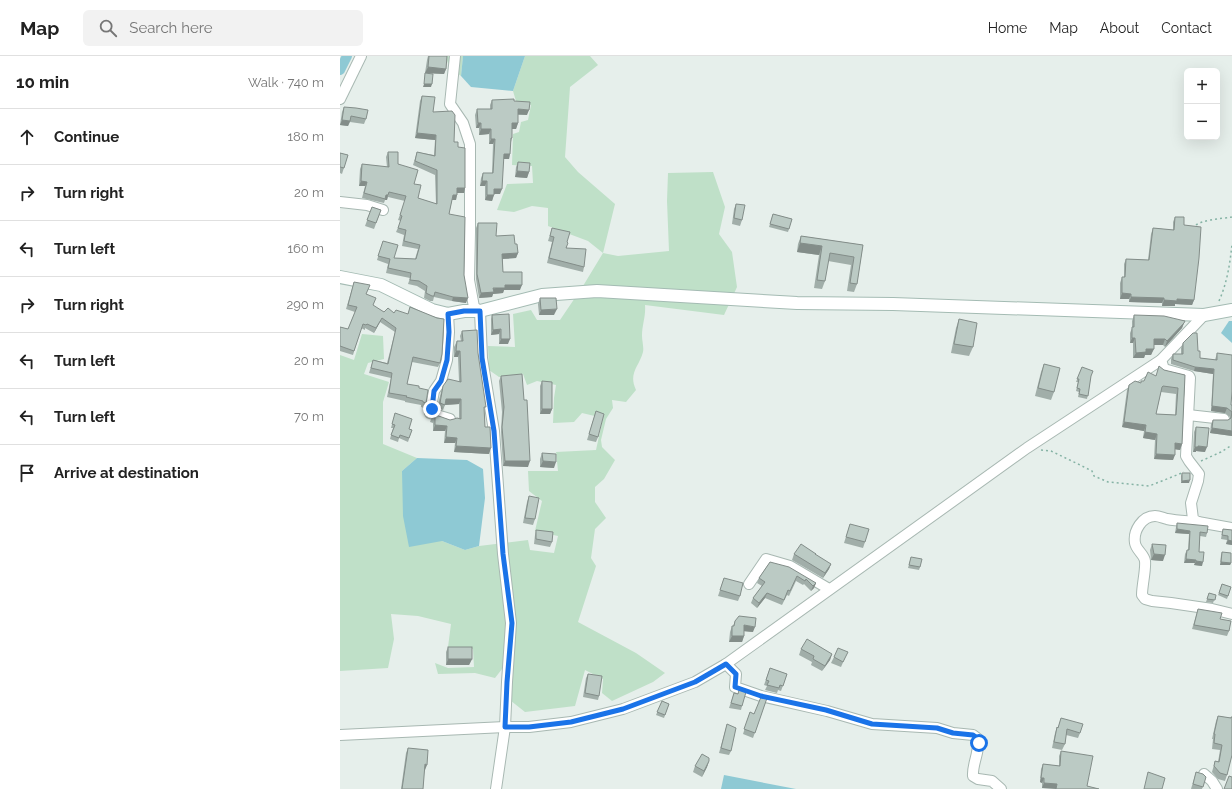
<!DOCTYPE html>
<meta charset="utf-8">
<style>
body{margin:0;font-family:Raleway,sans-serif;background:#f2f2f2;color:#222}
.controls{position:absolute;right:12px;top:12px;display:grid;overflow:hidden;border-radius:6px;box-shadow:0 4px 16px #0002}
.controls button{width:36px;height:36px;display:grid;place-items:center;padding:0;border:0;border-bottom:1px solid #e0e0e0;background:#fff;color:#222;font:20px sans-serif}
.stop{position:absolute;width:12px;height:12px;margin:-9px;border:3px solid #1a73e8;border-radius:50%;background:#fff}
.stop.end{background:#1a73e8;border-color:#fff;box-shadow:0 1px 4px #0008}
.list{margin:0;padding:0;list-style:none}
h2{display:flex;justify-content:space-between;align-items:center;height:52px;margin:0;padding:0 16px;font-size:17px}
h2 small{font-size:13px;font-weight:400;color:#767676}
.list li{display:grid;grid-template-columns:26px 1fr auto;gap:12px;align-items:center;box-sizing:border-box;height:56px;padding:0 16px;border-top:1px solid #e0e0e0}
.list b{display:block;font-size:15px;white-space:nowrap}
.list em{font-size:13px;font-style:normal;color:#767676}
.icon{flex:none;width:22px;height:22px;fill:none;stroke:currentColor;stroke-width:2;stroke-linecap:round;stroke-linejoin:round}
.map{position:relative;flex:none;width:892px;height:733px;overflow:hidden}
header{display:flex;align-items:center;gap:24px;box-sizing:border-box;height:56px;padding:0 20px;background:#fff;border-bottom:1px solid #e0e0e0}
header strong{font-size:19px}
nav{display:flex;gap:22px;margin-inline-start:auto;font-size:14px}
.search{width:280px;height:36px;background:#f2f2f2;display:flex;align-items:center;gap:10px;box-sizing:border-box;padding:0 14px;border-radius:6px;color:#767676;font-size:15px}
main{display:flex}
aside{flex:1;background:#fff}
.map>svg:first-child{display:block}
</style>
<header>
<strong>Map</strong>
<div class="search"><svg class="icon" aria-label="search" viewBox="0 0 24 24"><circle cx="10" cy="10" r="6"/><path d="M15 15l6 6"/></svg>Search here</div>
<nav><a>Home</a><a>Map</a><a>About</a><a>Contact</a></nav>
</header>
<main>
<aside>
<h2>10 min<small>Walk · 740 m</small></h2>
<ul class="list">
<li><svg class="icon" aria-label="ahead" viewBox="0 0 24 24"><path d="M12 20V5M6 11l6-6 6 6"/></svg><div><b>Continue</b></div><em>180 m</em></li>
<li><svg class="icon" aria-label="right" viewBox="0 0 24 24"><path d="M7 20v-9h11M14 6l5 5-5 5"/></svg><div><b>Turn right</b></div><em>20 m</em></li>
<li><svg class="icon" aria-label="left" viewBox="0 0 24 24"><path d="M17 20v-9H6M10 6l-5 5 5 5"/></svg><div><b>Turn left</b></div><em>160 m</em></li>
<li><svg class="icon" aria-label="right" viewBox="0 0 24 24"><path d="M7 20v-9h11M14 6l5 5-5 5"/></svg><div><b>Turn right</b></div><em>290 m</em></li>
<li><svg class="icon" aria-label="left" viewBox="0 0 24 24"><path d="M17 20v-9H6M10 6l-5 5 5 5"/></svg><div><b>Turn left</b></div><em>20 m</em></li>
<li><svg class="icon" aria-label="left" viewBox="0 0 24 24"><path d="M17 20v-9H6M10 6l-5 5 5 5"/></svg><div><b>Turn left</b></div><em>70 m</em></li>
<li><svg class="icon" aria-label="arrive" viewBox="0 0 24 24"><path d="M6 21V4h12l-3 4 3 4H6"/></svg><div><b>Arrive at destination</b></div></li>
</ul>
</aside>
<div class="map">
<svg width="892" height="733" viewBox="0 0 892 733">
<rect width="100%" height="100%" fill="#e6efeb"/>
<!-- green -->
<g fill="#bfe0c8">
<path d="M91,0H123L121,20L109,11L107,4Z"/>
<path d="M185,0H250L258,9L230,31L225,101L238,116L275,148L263,197L278,200L329,195L327,145L328,117L373,116L385,151L379,178L392,196L397,231L384,259L305,249C306,260 302,269 302,280C302,285 304,291 303,296C299,311 288,317 296,334L286,346L272,344L273,352L266,363L261,384L262,391L275,404L264,423L255,431V446L266,462L255,473L251,502L256,510L238,566L296,597L325,617L313,626L272,645L262,637L263,623L245,614L235,650L185,656L165,640L162,613L155,622L135,617L98,618L95,607L108,612L134,611L133,593L108,591L111,568L78,560L51,558L54,583L48,612L0,615V299L14,304L22,278L43,280L44,303L28,307L24,318L49,326L43,346V388L77,402L62,415L102,485L125,494L139,490L188,484L190,494L214,497L218,480L195,475L202,445L189,435L188,415H218L216,396L256,394L263,362L242,357L234,366L213,367L214,342L216,329L197,325L187,329L183,318L159,321L149,314L148,290L175,291L173,258L191,254L197,264H220L243,230L263,197L248,185L208,170V152L192,150L174,156L157,154L167,128L193,127L192,110L172,109L173,78L179,76L181,66L188,64L191,49L176,45L173,35Z"/>
</g>
<!-- water -->
<g fill="#8ec9d4">
<path d="M123,0H185L173,35L131,31L121,20Z"/>
<path d="M889,265H892V287L881,277Z"/>
<path d="M77,402L127,404L143,413L145,442L139,490L125,494L102,485L69,491L63,460L62,415Z"/>
<path d="M384,719L456,733H381Z"/>
</g>
<g fill="none" stroke-linecap="round" stroke-linejoin="round">
<!-- canal -->
<path stroke="#8ec9d4" stroke-width="10" d="M0,14L7,0"/>
<defs>
<g id="minor">
<path d="M115,0L110,48L123,67L130,88V176L129,224L134,251L140,255L142,302L154,375L163,498L171,567L167,626L165,671L156,733"/>
<path d="M0,43L21,0"/>
<path d="M0,146L27,149L43,154"/>
<path d="M108,258L109,276L107,304L101,325L94,335L90,357L110,363"/>
<path d="M821,304L824,313L849,320L850,322L846,400L849,405L859,418L858,425L851,447L853,463L858,466L892,472"/>
<path d="M848,359L884,363"/>
<path d="M858,466C848,465 837,465 827,463C823,462 819,460 815,460C802,460 793,475 795,487C796,494 804,498 805,505C806,514 802,529 802,539L805,543L812,545L831,547L872,553L892,558"/>
<path d="M409,528L426,503L450,510L489,533"/>
<path d="M386,608L396,618L395,631L421,640L487,655L532,668L597,672L613,677L633,679L637,682C641,694 632,707 633,720L638,723L652,725L661,733"/>
<path d="M0,679L165,671H189L231,666L283,653L355,626L386,608L687,392L821,304L864,259"/>
<path d="M864,718L872,725L877,733"/>
</g>
<path id="secondary" d="M0,221L41,229L92,254L108,258L124,255H140L202,239L257,235L457,247L553,248L864,259L892,254"/>
</defs>
<!-- minor casing -->
<use href="#minor" stroke="#a8b8b2" stroke-width="12"/>
<!-- secondary casing -->
<use href="#secondary" stroke="#a4bbb3" stroke-width="14"/>
<!-- path -->
<g stroke="#86b3a5" stroke-width="1.5" stroke-dasharray="2 3" stroke-linecap="butt">
<path d="M852,172C861,163 880,163 892,161"/>
<path d="M879,245C887,227 890,208 892,188"/>
<path d="M701,394L711,395L738,408L752,415L754,420L768,426L809,430L832,421L844,416"/>
<path d="M861,405L881,396L892,389"/>
</g>
<!-- minor -->
<use href="#minor" stroke="#fff" stroke-width="10"/>
<!-- secondary -->
<use href="#secondary" stroke="#fff" stroke-width="12"/>
</g>
<!-- wall -->
<g fill="#a1aea9" fill-rule="evenodd">
<path d="M88,0H107L106,13L104,18L85,17L87,4Z"/>
<path d="M82,40L118,91L125,132L124,137H117L116,144H112L109,158L124,219L126,247L112,245L94,241L93,245H90L84,242L85,235L77,230L68,228L70,222L46,217L48,208L37,204L43,185L54,202L75,203L78,193L62,190L64,179L56,176L61,165L58,164L65,145L48,141L47,144H45L44,147L22,142L25,130H19L20,113L22,108L47,111L46,101L48,96L58,108L74,128L78,142L96,148L95,119L73,109L77,96L94,99L95,84L75,82L80,45Z"/>
<path d="M152,44L174,45L187,59H178V67L176,73H172V82L171,86L169,103H163L160,138H154L152,145L145,144V130H140L141,122L143,117H152L153,88H149V78L139,79V72H136L135,59L137,53H150V49Z"/>
<path d="M4,51L26,63L24,68L10,66L8,70L0,69L2,56Z"/>
<path d="M0,97L8,99L2,118L0,117Z"/>
<path d="M178,106L189,116L187,122L175,121L176,111Z"/>
<path d="M396,148L402,164L400,170L392,168L394,153Z"/>
<path d="M32,151L41,154L34,173L25,170Z"/>
<path d="M433,158L452,163L448,176L429,171Z"/>
<path d="M835,161L844,169L854,244L852,249L835,248V250H822V247L789,246V243H780V227L782,221H784V208L786,203L808,204L811,178L813,172L833,174V166Z"/>
<path d="M138,167L178,197L176,202L163,203V216L180,234H164L163,237L153,238L152,241L139,242L136,223V172Z"/>
<path d="M212,172L227,186V192L244,211L243,216L207,207L212,186L208,185Z"/>
<path d="M461,180L523,189L517,228L514,236L507,235L511,209L488,205L485,225L482,233L474,232L479,199L457,196L458,188Z"/>
<path d="M14,226L26,238L33,250L44,256L68,258L70,251L100,307L98,311L72,306L67,328L79,332L86,347L84,352L81,351V349L65,346V345L47,341L51,322L29,317L33,304L47,307L55,276L40,266L34,277L25,272V274L21,272L13,299L0,295V271L8,273L15,256L6,253Z"/>
<path d="M200,242L214,259H199L198,248Z"/>
<path d="M152,259L168,288H159V278L151,279V263Z"/>
<path d="M794,259L844,267L842,272L825,291L823,289H814L811,299H805L804,302H793V287H790V277L792,272V265Z"/>
<path d="M619,263L633,291L629,300L611,297L616,272Z"/>
<path d="M122,275L138,297L144,357L145,371L149,398L114,396L115,387H104L105,375H93V367L90,366L93,358L110,364L119,362V348L105,349L103,354L97,352L101,336L103,330L119,325L118,301H114V291L117,285H121L120,280Z"/>
<path d="M843,287L858,295L860,302L875,304L877,297L891,349H892V380L870,377L871,368L873,364H888L890,363V361L885,357L871,355L873,318L854,315L831,308V303L833,298H841V292Z"/>
<path d="M704,308L714,336L711,344L695,340L701,316Z"/>
<path d="M742,311L751,320L747,343L738,341L739,336L736,335L738,326H736Z"/>
<path d="M824,314L845,319L842,388L840,394L835,393L833,404L814,403L815,384L803,382L804,375L782,371L787,334L789,329L801,327L816,320ZM821,336L836,338L835,359L816,358Z"/>
<path d="M161,320L188,411L163,410L161,376L162,356L159,325Z"/>
<path d="M202,325L212,353L210,358H200V330Z"/>
<path d="M256,355L258,381L256,386L247,384Z"/>
<path d="M55,357L69,373L72,374L68,386L59,382L58,386L50,383L53,372H51Z"/>
<path d="M856,371L865,396L856,395V396H853L854,376Z"/>
<path d="M202,397L214,412L200,411V403Z"/>
<path d="M842,417L849,427H841V420Z"/>
<path d="M189,440L195,463L193,469L183,467L187,446Z"/>
<path d="M837,467L867,477L866,481L860,480L859,496L862,510L854,509L855,507H844L845,498L847,494H848L849,478L835,477L836,471Z"/>
<path d="M510,468L525,486L523,492L504,487Z"/>
<path d="M883,473L892,474V489L886,488L887,484L881,483L882,477Z"/>
<path d="M196,474L212,486L210,491L194,488L195,479Z"/>
<path d="M812,488L823,505L811,504L810,494Z"/>
<path d="M882,496L891,507L890,509H880L881,499Z"/>
<path d="M454,498L491,508L489,513L483,522L452,504Z"/>
<path d="M571,501L580,511L579,514L568,512Z"/>
<path d="M430,506L476,527L474,532L471,535L464,528L463,529L456,525L449,540L447,539L442,549L425,542L417,552L411,547L413,542L422,530L417,527L419,522Z"/>
<path d="M384,522L400,540L398,545L378,540Z"/>
<path d="M882,528L891,531L887,543L878,539Z"/>
<path d="M869,537L876,539L873,547L866,546Z"/>
<path d="M858,553L880,563L889,575L887,580L852,573Z"/>
<path d="M395,565L413,576L404,575V580L402,586H389L390,576L392,570H393Z"/>
<path d="M108,591L132,603L129,609H106V596Z"/>
<path d="M461,593L492,598L490,604L482,615L471,609L472,606L459,599Z"/>
<path d="M494,601L505,602L501,611L491,607Z"/>
<path d="M430,612L447,618L441,635L438,634L437,637L425,634L427,630L424,629Z"/>
<path d="M248,618L259,640L258,644L243,641L246,622Z"/>
<path d="M394,637L402,650L401,654L389,652Z"/>
<path d="M427,642L413,682L403,678L410,656L414,658Z"/>
<path d="M322,645L329,648L324,662L316,659Z"/>
<path d="M878,660L891,662L887,719L885,725L878,723L872,716L875,705L878,706L880,694L872,693L873,683H872L876,665Z"/>
<path d="M721,662L740,677L738,682L726,679L725,688L722,694L712,692L715,677L717,671L718,672Z"/>
<path d="M387,668L391,695L389,699L379,697Z"/>
<path d="M68,692L85,714H84L83,733H61L66,697Z"/>
<path d="M721,695L747,730L759,733L702,732V727L700,726L701,713L703,708L719,710V700Z"/>
<path d="M369,705L367,711L362,721L353,716L355,710Z"/>
<path d="M856,716L866,721L862,733H851Z"/>
</g>
<!-- shaded-wall -->
<g fill="#838d89">
<path d="M88,11L106,13L104,18L85,17Z"/>
<path d="M84,28H92L91,31H83Z"/>
<path d="M178,53L189,54L187,59L176,58Z"/>
<path d="M2,64L10,65L8,70L0,69Z"/>
<path d="M138,67H141L139,72H136Z"/>
<path d="M172,67H178L176,73H170Z"/>
<path d="M141,73H151L149,78L139,79Z"/>
<path d="M77,77L96,79L95,84L75,82Z"/>
<path d="M151,83H155L153,88H149Z"/>
<path d="M164,98H170L169,103H162Z"/>
<path d="M177,115L189,116L187,122L175,121Z"/>
<path d="M21,125L27,126L25,130H19Z"/>
<path d="M142,125H147L145,130H140Z"/>
<path d="M117,132H125L124,137H115Z"/>
<path d="M154,133H162L160,138H153Z"/>
<path d="M46,139H48L47,144H45Z"/>
<path d="M113,139H117L116,144H112Z"/>
<path d="M147,139H154L152,145L145,144Z"/>
<path d="M460,187L482,190L479,199L457,196Z"/>
<path d="M178,197L176,202L161,203L162,198Z"/>
<path d="M165,229H182L180,234H164L163,237L153,238L152,241L139,242L141,237Z"/>
<path d="M782,237L791,238L789,243H780Z"/>
<path d="M113,241L128,242L126,247L112,245Z"/>
<path d="M791,241L824,242L822,247L789,246Z"/>
<path d="M837,243L854,244L852,249L835,248V250H822L824,244Z"/>
<path d="M217,253L214,259H199L201,254Z"/>
<path d="M42,262L40,266L34,277L36,272Z"/>
<path d="M844,267L842,272L825,291L827,285Z"/>
<path d="M161,273L159,278L151,279L153,274Z"/>
<path d="M792,282H795L793,287H790Z"/>
<path d="M161,283H170L168,288H159Z"/>
<path d="M814,283H825L823,289H811Z"/>
<path d="M806,293H814L811,299H805L804,302H793L796,297Z"/>
<path d="M116,295H120L118,301H114Z"/>
<path d="M855,311L874,313L873,318L854,315Z"/>
<path d="M106,343H121L119,348L105,349Z"/>
<path d="M872,350L887,352L885,357L871,355Z"/>
<path d="M202,353H212L210,358H200Z"/>
<path d="M784,366L806,369L804,375L782,371Z"/>
<path d="M95,369L107,370L105,375H93Z"/>
<path d="M872,372L892,375V380L870,377Z"/>
<path d="M805,376L817,378L815,384L803,382Z"/>
<path d="M106,381L117,382L115,387H104Z"/>
<path d="M835,387L842,388L840,394L833,393Z"/>
<path d="M116,390L151,392L149,398L114,396Z"/>
<path d="M858,390L867,391L865,396L856,395V396H853L855,391Z"/>
<path d="M816,398L835,399L833,404L814,403Z"/>
<path d="M165,405H190L188,411L163,410Z"/>
<path d="M203,405L216,406L214,412L200,411Z"/>
<path d="M850,424L849,427H841L842,425Z"/>
<path d="M837,473L850,475L849,478L835,477Z"/>
<path d="M888,484L892,485V489L886,488Z"/>
<path d="M814,498L825,499L823,505L811,504Z"/>
<path d="M846,503L856,504L855,507H844Z"/>
<path d="M856,505L863,506L862,510L854,509Z"/>
<path d="M881,506L891,507L890,509H880Z"/>
<path d="M491,508L489,513L483,522L485,517Z"/>
<path d="M476,527L474,532L471,535L473,530Z"/>
<path d="M427,537L425,542L417,552L419,547Z"/>
<path d="M404,569L415,571L413,576L402,575Z"/>
<path d="M392,580H404L402,586H389Z"/>
<path d="M492,598L490,604L482,615L485,610Z"/>
<path d="M108,603H132L129,609H106Z"/>
<path d="M369,705L367,711L362,721L364,715Z"/>
<path d="M85,708L87,709L85,714L83,713Z"/>
<path d="M701,722H704L702,727L700,726Z"/>
<path d="M704,727L717,728L716,733L702,732Z"/>
</g>
<!-- building -->
<g fill="#bbcac4" stroke="#838d89" fill-rule="evenodd">
<path d="M89,0H107L106,13L88,11Z"/>
<path d="M85,17L93,18L92,28H84Z"/>
<path d="M82,40L95,41L93,56L112,55L115,59L114,86H118V91L125,92V132H117V139H113L109,158L125,161L124,219L128,242L113,241L95,236L94,240H92L86,237L87,230L79,225L70,224L71,217L48,212L50,203L38,200L43,185L58,189L54,202L76,203L80,189L64,185L66,174L58,172L62,160L60,159L66,140L49,136L48,139H46L45,143L24,137L27,126L21,125L22,108L49,111L48,96H58V108L78,114L74,128L81,129L78,142L97,148V114L75,105L77,96L95,100L96,79L77,77Z"/>
<path d="M174,43V45L190,46L189,54L178,53V67H172V82H171L170,98H164L162,133H154V139H147V125H142L143,117H153L155,83H151V73H141V67H138L137,53H152V44Z"/>
<path d="M4,51L16,52L28,54L26,63L11,60L10,65L2,64Z"/>
<path d="M0,97L8,99L4,112L0,111Z"/>
<path d="M178,106L190,107L189,116L177,115Z"/>
<path d="M396,148L405,149L402,164L394,162Z"/>
<path d="M32,151L41,154L36,167L27,164Z"/>
<path d="M433,158L452,163L449,173L430,168Z"/>
<path d="M835,161H844V169L861,171L859,202L854,244L837,243V245L824,244V242L791,241V238L782,237V221H785L786,203L809,204L813,172L834,174Z"/>
<path d="M138,167H157L156,180L174,179L175,188H177L178,197L162,198L163,216H182V229H165V232H153L154,236L141,237L137,218Z"/>
<path d="M212,172L230,176L227,186L228,187L226,192L246,193L244,211L209,202L214,181L210,180Z"/>
<path d="M461,180L523,189L517,228L510,227L514,201L490,197L485,225L477,224L482,190L460,187Z"/>
<path d="M14,226L30,229L26,238L36,242L33,249L44,256L48,252L54,257L56,254L68,258L70,251L97,262L104,263L102,298L100,307L73,301L67,328L79,330V332L88,334L86,347L83,346V345L66,341L67,340L49,337L52,317L31,312L33,304L48,308L56,272L42,262L36,272L27,268L26,269L23,268L14,295L0,290V271L8,273L17,251L8,249Z"/>
<path d="M200,242H216L217,253L201,254Z"/>
<path d="M169,258L170,283H161V273L153,274L152,259Z"/>
<path d="M794,259L824,260L845,265L844,267L827,285L825,283H814V293H806V296L796,297L795,282H792V271H794Z"/>
<path d="M619,263L637,267L633,291L614,288Z"/>
<path d="M137,274L138,297L146,351H144L145,371H150L151,392L116,390L117,382L106,381L107,370L95,369V361L92,360L93,358L110,364L114,363L117,362L121,363V343H106L105,349L100,347L103,330L108,323L121,326L120,295H116L117,285H123L122,275Z"/>
<path d="M853,277H857L858,295H860V302L877,304V297L892,299V335L891,349H892V375L872,372L873,364H888L891,362L892,356L887,352L872,350L874,313L855,311L833,304V298H843V287Z"/>
<path d="M704,308L720,312L714,336L698,332Z"/>
<path d="M819,310L824,314L845,319L842,388L835,387V399L816,398L817,378L805,376L806,369L784,366L789,329L795,325L801,327V325H804L808,316L816,320ZM823,330L838,332L836,359L816,358L822,331Z"/>
<path d="M742,311L753,315L751,320L748,340L739,338L740,333L737,332L739,323H737Z"/>
<path d="M182,318L184,344H187L190,405H165L162,371L164,351L161,320Z"/>
<path d="M202,325L212,326V353H202Z"/>
<path d="M256,355L264,358L258,381L249,378Z"/>
<path d="M55,357L72,363L69,373L72,374L69,382L60,379L59,382L51,379L55,369L52,368Z"/>
<path d="M856,371L869,372L867,391L858,390V391H855Z"/>
<path d="M202,397L216,398V406L203,405Z"/>
<path d="M842,417H850V424L842,425Z"/>
<path d="M189,440L199,442L195,463L185,462Z"/>
<path d="M837,467L868,470L867,477L860,476L859,496H864L863,506L856,505V504L846,503L847,494H849L850,475L837,473Z"/>
<path d="M510,468L529,473L525,486L506,481Z"/>
<path d="M883,473L892,474V485L888,484V480L882,479Z"/>
<path d="M196,474L213,476L212,486L196,483Z"/>
<path d="M461,488L476,498H475L491,508L485,517L454,498Z"/>
<path d="M812,488L826,489L825,499L814,498Z"/>
<path d="M882,496L891,497V507L881,506Z"/>
<path d="M571,501L582,503L580,511L569,509Z"/>
<path d="M430,506L449,511L476,527L473,530L466,523L465,525L457,520L450,535L448,534L444,544L427,537L419,547L413,542L425,526L419,522Z"/>
<path d="M384,522L403,527L400,540L380,534Z"/>
<path d="M882,528L891,531L888,540L879,537Z"/>
<path d="M869,537L876,539L875,544L867,543Z"/>
<path d="M858,553L882,557L880,563L891,565L889,575L854,569Z"/>
<path d="M399,560L416,562L415,571L404,569V580H392V570H394L395,565Z"/>
<path d="M467,583L492,598L485,610L473,603L474,600L461,593Z"/>
<rect x="108" y="591" width="24" height="12"/>
<path d="M498,592L508,596L503,606L494,601Z"/>
<path d="M430,612L447,618L443,630L440,629L439,632L427,629L429,625L426,624Z"/>
<path d="M248,618L262,620L259,640L245,637Z"/>
<path d="M399,634L406,636L402,650L391,647L394,637L398,638Z"/>
<path d="M421,641L427,642L415,677L404,673L410,656L414,658Z"/>
<path d="M322,645L329,648L325,659L317,656Z"/>
<path d="M878,660L891,662V661H892V699L887,719L880,717L874,710L875,705L879,706L882,689L874,687L875,678H874Z"/>
<path d="M721,662L743,668L740,677L727,673L725,688L714,686L717,671L718,672Z"/>
<path d="M387,668L396,672L391,695L381,692Z"/>
<path d="M68,692L88,694L87,709L85,708L83,733H62Z"/>
<path d="M721,695L753,700L747,730L759,733H716L717,728L704,727V722H701L703,708L720,710Z"/>
<path d="M362,698L369,702V705L364,715L355,710Z"/>
<path d="M808,716L825,722L822,733H804Z"/>
<path d="M856,716L863,718L866,721L863,731L853,728Z"/>
<path d="M889,720L892,721V733H884Z"/>
</g>
<g fill="none" stroke-linecap="round" stroke-linejoin="round">
<!-- route -->
<path stroke="#1a73e8" stroke-width="5" d="M92,353L94,335L101,325L107,304L109,276L108,258L124,255H140L142,302L154,375L163,498L172,567L167,626L165,671H189L231,666L283,653L355,626L386,608L396,618L395,631L421,640L486,654L532,668L597,672L613,677L633,679L637,682L639,687"/>
</g>
</svg>
<div class="controls">
<button>+</button>
<button>−</button>
</div>
<div class="stop" style="left:639px;top:687px"></div>
<div class="stop end" style="left:92px;top:353px"></div>
</div>
</main>
